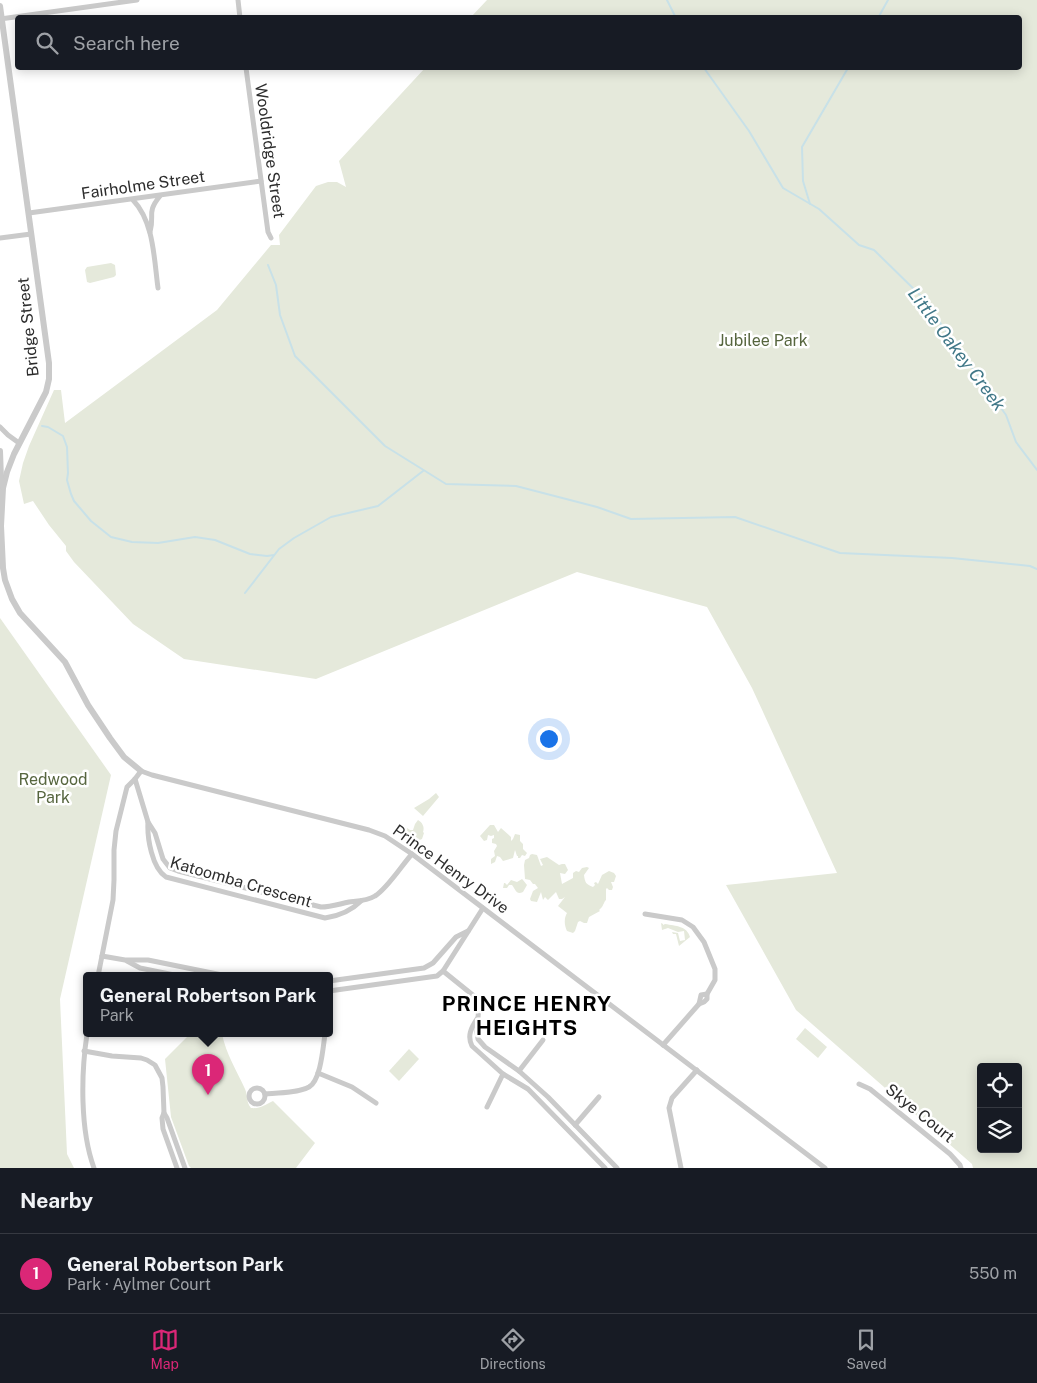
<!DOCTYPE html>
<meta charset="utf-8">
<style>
body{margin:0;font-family:"Public Sans",sans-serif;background:#242831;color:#f1f3f6}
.controls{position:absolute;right:15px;bottom:15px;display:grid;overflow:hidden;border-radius:5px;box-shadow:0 2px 12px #0003}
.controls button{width:45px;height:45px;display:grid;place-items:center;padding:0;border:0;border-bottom:1px solid #363941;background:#171b24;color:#f1f3f6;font:25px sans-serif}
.you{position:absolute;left:548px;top:738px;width:18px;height:18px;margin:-12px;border:4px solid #fff;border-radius:50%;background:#1a73e8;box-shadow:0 0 0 8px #1a73e833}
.badge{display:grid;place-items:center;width:32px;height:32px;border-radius:50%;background:#db2777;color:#fff;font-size:16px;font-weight:700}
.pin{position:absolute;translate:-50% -41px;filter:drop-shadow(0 1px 2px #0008)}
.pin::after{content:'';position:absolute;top:26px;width:18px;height:15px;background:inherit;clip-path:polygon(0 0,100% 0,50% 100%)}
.popup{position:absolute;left:83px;top:972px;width:250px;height:65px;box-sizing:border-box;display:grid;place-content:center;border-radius:5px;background:#171b24;filter:drop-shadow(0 1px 4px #0005);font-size:16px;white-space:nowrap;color:#9ea1a6}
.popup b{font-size:19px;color:#f1f3f6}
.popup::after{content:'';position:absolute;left:50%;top:100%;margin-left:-10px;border:10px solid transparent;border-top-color:#171b24}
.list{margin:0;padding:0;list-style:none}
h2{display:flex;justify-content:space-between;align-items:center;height:65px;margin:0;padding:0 20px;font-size:21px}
h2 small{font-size:16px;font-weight:400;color:#9ea1a6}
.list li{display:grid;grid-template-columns:32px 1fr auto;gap:15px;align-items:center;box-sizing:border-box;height:80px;padding:0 20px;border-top:1px solid #363941}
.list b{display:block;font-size:19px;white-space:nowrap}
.list p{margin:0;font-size:16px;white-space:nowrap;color:#9ea1a6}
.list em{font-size:16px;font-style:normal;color:#9ea1a6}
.icon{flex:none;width:28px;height:28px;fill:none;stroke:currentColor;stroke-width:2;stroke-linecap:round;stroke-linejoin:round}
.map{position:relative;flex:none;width:1037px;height:1168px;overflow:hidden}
.search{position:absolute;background:#171b24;box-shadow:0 2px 12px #0003;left:15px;right:15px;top:15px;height:55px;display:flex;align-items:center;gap:12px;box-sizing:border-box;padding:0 18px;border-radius:5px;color:#9ea1a6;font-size:19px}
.sheet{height:145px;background:#171b24}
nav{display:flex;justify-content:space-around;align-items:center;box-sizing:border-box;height:70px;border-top:1px solid #363941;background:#171b24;font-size:14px;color:#9ea1a6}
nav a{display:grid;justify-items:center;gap:2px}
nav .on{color:#db2777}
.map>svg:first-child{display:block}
</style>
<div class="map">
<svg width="1037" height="1168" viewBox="0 0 1037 1168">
<rect width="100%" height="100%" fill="#fff"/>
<!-- green -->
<g fill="#e5e9db" fill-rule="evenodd">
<path d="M487,0H1037V1168H973L972,1164L796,1010L726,885L837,873L752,688L707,607L577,572L316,679L184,659L133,624L74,562L66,551V546L49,525L33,501L24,504L19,481L23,463L29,446L54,390H61L65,423L217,310L271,245H280L279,235L316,186L328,182H337L346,187L339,161L425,68H1020V18L471,17ZM981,1067H1018V1149H981Z"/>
<path d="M111,263L115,265L116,275L114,277L90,283L87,282L85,270L87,267Z"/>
<path d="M0,618L111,775L60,999L67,1154L74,1168H0Z"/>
<path d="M436,793L439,797L423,816L414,808L429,799Z"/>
<path d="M418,820C422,822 425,827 423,832L424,833L422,839L410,844L409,841L405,843L403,840L406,833L404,829L407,828L410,830H413L415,824Z"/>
<path d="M490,825H494L498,832L501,828L511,837V841L513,839L515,834L520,835V841L523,844V849L527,853L525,856L522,855L520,858H518V856H517L515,850L513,858L503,861L500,857L497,856L495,862L491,864V859L495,856L494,851L497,846L496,844L492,843V839L494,838V835L491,836L488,835L487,840L484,841L480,836Z"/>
<path d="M532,854L537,855L541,866L543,865L540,859L547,857L559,865L562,864H565L568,870L565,874L560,873L562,884L573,878V873L576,871L579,872L582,868L587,867L589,868L584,875C585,883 586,884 593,887L595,885L594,883L596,882L598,884L602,875L609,871L614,873L616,876L614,882H611L613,887L612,890H609L607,888L606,889V900L605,901L602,907L599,910L600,911L589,917L587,923H584L580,921L578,922L575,931L573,933L567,931C564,925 564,918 567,913L558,906L565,897L562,899H559L556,892L548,900L545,897L543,900L541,892L537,902L531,901L530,899L533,891L538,888L535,884H533L530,880L525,879L524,865L525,860L529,858L530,855Z"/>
<path d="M522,879L523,880L527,885L523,892C516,895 516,890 512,885H509L507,888H503L504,883H505L507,885L511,880L517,882Z"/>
<path d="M661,923L663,924V925L665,924C676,926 687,926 690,937L679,946L676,934H673L672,932L678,933L680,941L685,940L684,931L678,932L668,928L662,930Z"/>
<path d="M805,1028L827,1047L818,1058L796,1039Z"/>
<path d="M188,1034H222C226,1054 237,1071 245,1089C248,1096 246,1102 251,1108C260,1109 265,1105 273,1101L315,1143L296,1168H191L189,1166L171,1117L165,1059L188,1036Z"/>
<path d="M409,1049L419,1059L399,1081L389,1071Z"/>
</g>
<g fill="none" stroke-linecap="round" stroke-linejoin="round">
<!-- stream -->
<g stroke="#c8e1e8" stroke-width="2">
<path d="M667,0L676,18"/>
<path d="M878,18L888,0"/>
<path d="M704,68L749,131L783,188L819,209L859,245L874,250L921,296L1006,415L1016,442L1037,470"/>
<path d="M810,204L803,181L802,147L848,68"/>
<path d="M268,265L276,285L280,315L295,356L385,446L446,484L516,486L597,507L631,519L735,517L840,553L952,558L1030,566L1037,569"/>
<path d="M42,426L48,427L63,436L67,447L68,473L67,480L71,494L74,501L91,521L111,537L132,542L158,543L195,537L215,540L250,554L267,556L274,555"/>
<path d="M245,593L279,549L294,538L331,517L378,506L423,471"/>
</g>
<!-- minor -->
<g stroke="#cacaca" stroke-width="5">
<path d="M238,0L240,18"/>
<path d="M0,19L137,0"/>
<path d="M246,68L268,232L271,238"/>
<path d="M133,200C154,222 154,259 158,288"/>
<path d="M29,213L261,181"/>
<path d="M150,232C155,215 146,213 160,196"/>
<path d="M0,238L31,234"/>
<path d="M0,427L8,435L19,443"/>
<path d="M135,779L148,822L155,833L163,859L170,868L178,871L321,907C331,907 339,904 349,902C358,901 367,901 375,896C387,889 402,865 412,854"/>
<path d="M148,822C147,838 152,868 166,877L325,918C339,916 351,911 361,901"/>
<path d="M645,914L682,920L693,927L704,942L715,969V980L707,994V999L704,1002L699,1004L663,1045"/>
<path d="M102,956L125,960H148L227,976"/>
<path d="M127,961L140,968L179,976"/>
<path d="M443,971L474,996L479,1004L477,1032L478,1039L485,1047L519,1071L548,1097L617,1168"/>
<path d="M98,976L113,900L114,880V850L116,831L127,787L135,779L141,771L152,775L369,830L385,836L412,854L825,1168"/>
<path d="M329,981L424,968L433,963L456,937L468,931"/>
<path d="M329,991L437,976L443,971L483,908"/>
<path d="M699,1004L701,995L707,994"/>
<path d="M477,1019C471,1028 467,1036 472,1046L503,1074L528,1089L605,1168"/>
<path d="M87,1034C81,1074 80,1130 94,1168"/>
<path d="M84,1051L112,1056L141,1058L147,1060L155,1065L162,1078L163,1087L164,1113L162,1118L163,1129L177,1168"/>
<path d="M519,1071L543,1040"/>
<path d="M318,1073L352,1087L376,1103"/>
<path d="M859,1084L870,1089L950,1154L960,1165L961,1168"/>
<circle cx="257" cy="1096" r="8"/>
<path d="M265,1094C279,1093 297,1093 309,1087C321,1080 323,1047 325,1034"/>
<path d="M487,1107L503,1074"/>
<path d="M164,1113L167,1118L185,1168"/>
<path d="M575,1125L599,1097"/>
<path d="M681,1168L669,1108L672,1098L697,1070"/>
</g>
<!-- tertiary -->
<g stroke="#cacaca" stroke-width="6">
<path d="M0,6L49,363V379L46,392L14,454L7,472L3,488L1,526L3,568L5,580L12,599L20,613L65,662L88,705L110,738L124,757L141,771"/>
<path d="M0,451L1,479L3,487"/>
</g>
</g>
<g text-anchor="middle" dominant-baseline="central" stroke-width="5" stroke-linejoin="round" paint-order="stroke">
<!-- street labels -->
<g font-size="16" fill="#2d2d2d" stroke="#fff">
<text transform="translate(270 151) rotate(82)">Wooldridge Street</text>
<text transform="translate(143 185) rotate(-8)">Fairholme Street</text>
<text transform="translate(28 327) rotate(-96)">Bridge Street</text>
<text transform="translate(451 869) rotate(36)">Prince Henry Drive</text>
<text transform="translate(241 882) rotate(16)">Katoomba Crescent</text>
<text transform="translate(920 1113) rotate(39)">Skye Court</text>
</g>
<!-- park labels -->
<g font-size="16" fill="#56653e" stroke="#fff">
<text x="763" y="340">Jubilee Park</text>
<text x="53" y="779">Redwood<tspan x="53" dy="18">Park</tspan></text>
</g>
<!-- water labels -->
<g font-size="18" font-style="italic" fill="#417888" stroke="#fff">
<text transform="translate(957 349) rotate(53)">Little Oakey Creek</text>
</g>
<!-- district labels -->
<g font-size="21" font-weight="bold" letter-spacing="1" fill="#000" stroke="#fff">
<text x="527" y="1003">PRINCE HENRY<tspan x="527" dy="24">HEIGHTS</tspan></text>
</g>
</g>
</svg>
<div class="controls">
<button><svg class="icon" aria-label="locate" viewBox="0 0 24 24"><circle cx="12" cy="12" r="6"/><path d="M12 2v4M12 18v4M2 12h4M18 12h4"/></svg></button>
<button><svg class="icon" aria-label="layers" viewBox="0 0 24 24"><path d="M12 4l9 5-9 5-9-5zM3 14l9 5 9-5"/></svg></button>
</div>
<div class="you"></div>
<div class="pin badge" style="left:208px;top:1095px">1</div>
<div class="popup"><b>General Robertson Park</b>Park</div>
<div class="search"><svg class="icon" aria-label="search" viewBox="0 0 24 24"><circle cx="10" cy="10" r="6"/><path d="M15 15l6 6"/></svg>Search here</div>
</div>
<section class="sheet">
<h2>Nearby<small></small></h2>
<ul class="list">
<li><span class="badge">1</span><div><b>General Robertson Park</b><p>Park · Aylmer Court</p></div><em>550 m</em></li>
</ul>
</section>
<nav>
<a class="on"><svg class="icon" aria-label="map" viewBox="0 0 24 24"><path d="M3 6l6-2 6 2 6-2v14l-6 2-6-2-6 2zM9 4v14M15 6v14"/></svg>Map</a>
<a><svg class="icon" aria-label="directions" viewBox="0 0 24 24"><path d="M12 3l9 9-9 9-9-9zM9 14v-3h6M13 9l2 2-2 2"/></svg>Directions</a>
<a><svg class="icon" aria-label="saved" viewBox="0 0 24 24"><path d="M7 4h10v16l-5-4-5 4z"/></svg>Saved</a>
</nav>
